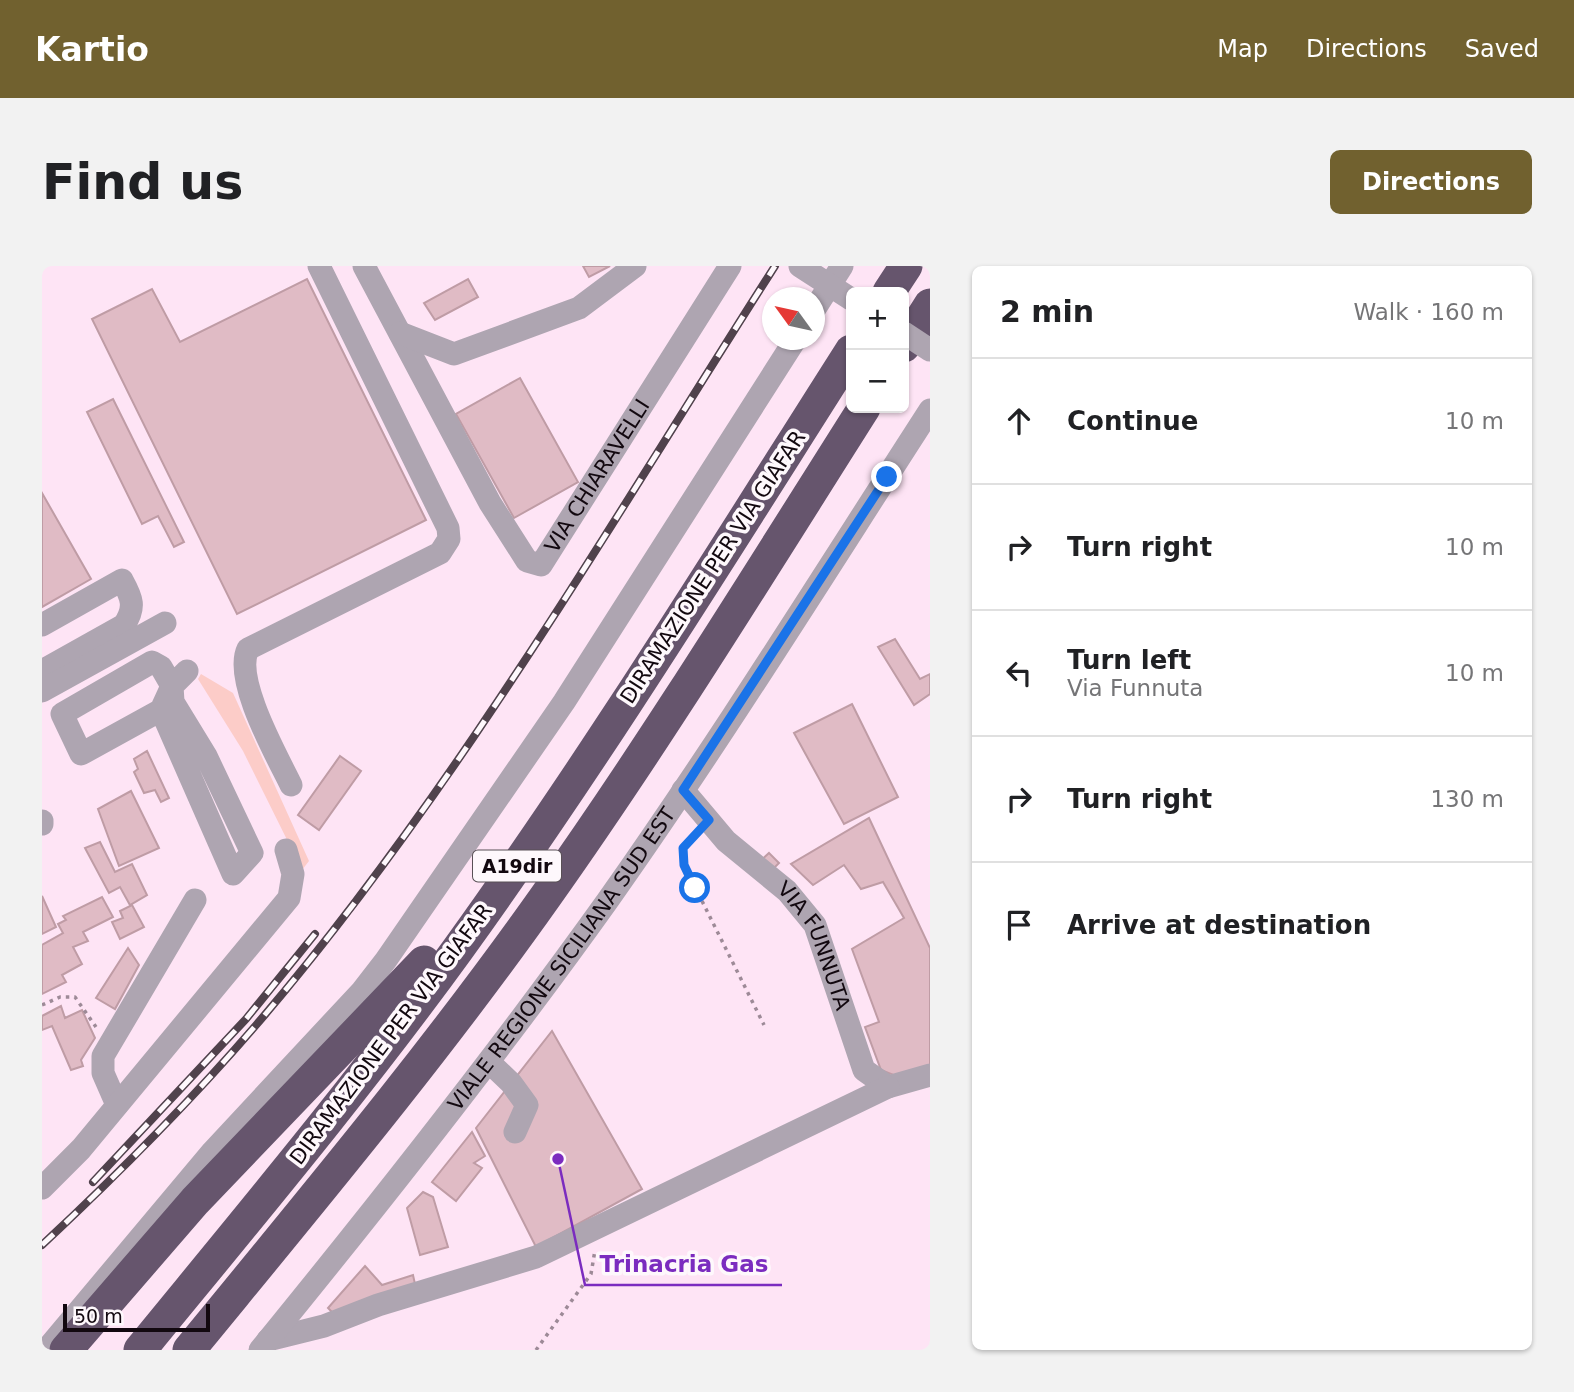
<!DOCTYPE html>
<meta charset="utf-8">
<style>
body{margin:0;font-family:"DejaVu Sans",sans-serif;background:#f2f2f2;color:#202124}
.controls{position:absolute;right:21px;top:21px;display:grid;overflow:hidden;border-radius:10px;box-shadow:0 2px 5px #0004}
.controls button{width:63px;height:63px;display:grid;place-items:center;padding:0;border:0;border-bottom:2px solid #e0e0e0;background:#fff;color:#202124;font:35px sans-serif}
.compass{position:absolute;left:720px;top:21px;width:63px;height:63px;border-radius:50%;background:#fff;box-shadow:0 2px 5px #0004;rotate:303deg}
.scale{position:absolute;left:21px;bottom:18px;width:147px;box-sizing:border-box;padding-left:7px;border:4px solid #12080f;border-top:0;font-size:19px;line-height:24px;white-space:nowrap;color:#12080f;-webkit-text-stroke:5px #fef8fc;paint-order:stroke}
.stop{position:absolute;width:21px;height:21px;margin:-16px;border:5px solid #1a73e8;border-radius:50%;background:#fff}
.stop.end{background:#1a73e8;border-color:#fff;box-shadow:0 2px 7px #0008}
.list{margin:0;padding:0;list-style:none}
h2{display:flex;justify-content:space-between;align-items:center;height:91px;margin:0;padding:0 28px;font-size:30px}
h2 small{font-size:23px;font-weight:400;color:#757577}
.list li{display:grid;grid-template-columns:46px 1fr auto;gap:21px;align-items:center;box-sizing:border-box;height:126px;padding:0 28px;border-top:2px solid #e0e0e0}
.list b{display:block;font-size:26px;white-space:nowrap}
.list p{margin:0;font-size:23px;white-space:nowrap;color:#757577}
.list em{font-size:23px;font-style:normal;color:#757577}
.icon{flex:none;width:38px;height:38px;fill:none;stroke:currentColor;stroke-width:2;stroke-linecap:round;stroke-linejoin:round}
.map{position:relative;flex:none;width:888px;height:1084px;overflow:hidden;border-radius:10px}
header{display:flex;align-items:center;gap:42px;box-sizing:border-box;height:98px;padding:0 35px;background:#71612f;color:#fff}
header strong{font-size:33px}
nav{display:flex;gap:38px;margin-inline-start:auto;font-size:24px}
.intro{display:flex;align-items:center;justify-content:space-between;box-sizing:border-box;height:168px;padding:0 42px}
h1{margin:0;font-size:49px}
.button{padding:18px 32px;border-radius:10px;background:#71612f;color:#fff;font-size:24px;font-weight:700}
main{display:flex;gap:42px;padding:0 42px}
aside{flex:1;background:#fff;border-radius:10px;box-shadow:0 2px 5px #0004}
.map>svg:first-child{display:block}
</style>
<header>
<strong>Kartio</strong>
<nav><a>Map</a><a>Directions</a><a>Saved</a></nav>
</header>
<div class="intro"><h1>Find us</h1><a class="button">Directions</a></div>
<main>
<div class="map">
<svg width="888" height="1084" viewBox="0 0 888 1084">
<rect width="100%" height="100%" fill="#fee4f5"/>
<!-- green -->
<path fill="#fcccc8" d="M159,408L191,427L267,595L260,604L201,485L156,413Z"/>
<!-- building -->
<g fill="#e0bbc5" stroke="#bf9ca5" stroke-width="2">
<path d="M541,0H568L547,11Z"/>
<path d="M265,13L384,254L195,348L50,53L110,23L138,76Z"/>
<path d="M426,13L436,31L393,54L382,37Z"/>
<path d="M478,112L536,216L472,252L414,148Z"/>
<path d="M71,133L142,276L132,281L116,250L100,258L45,146Z"/>
<path d="M0,227L49,313L0,341Z"/>
<path d="M853,373L878,413L888,408V428L872,439L836,381Z"/>
<path d="M810,438L856,531L802,558L752,467Z"/>
<path d="M105,485L127,532L119,536L113,524L102,527L92,506L96,503L92,493Z"/>
<path d="M298,490L319,505L277,564L256,549Z"/>
<path d="M89,525L117,582L77,600L56,543Z"/>
<path d="M827,552L888,682V802L859,812L839,804L823,761L837,756L810,683L862,652L841,616L819,623L802,599L771,619L749,598Z"/>
<path d="M58,576L73,606L90,598L105,629L88,639L78,621L67,627L43,582Z"/>
<path d="M727,587L737,597L728,606L716,597Z"/>
<path d="M0,630L14,661L0,668Z"/>
<path d="M60,631L71,651L41,666L46,675L31,681L40,698L20,709L24,716L0,728V679L21,667L16,658L24,654L21,650Z"/>
<path d="M90,639L102,661L78,673L70,656L81,652L78,645Z"/>
<path d="M86,682L97,699L73,743L54,732Z"/>
<path d="M19,740L23,752L40,744L53,772L39,794L41,800L29,804L10,760L0,764V750Z"/>
<path d="M510,765L600,923L494,981L434,862Z"/>
<path d="M430,866L443,890L432,897L440,902L414,935L390,916Z"/>
<path d="M381,926L391,931L406,981L378,989L365,942Z"/>
<path d="M323,1000L340,1019L371,1009L373,1018L292,1048L286,1042Z"/>
</g>
<g fill="none" stroke-linecap="round" stroke-linejoin="round">
<!-- path -->
<g stroke="#9d8a97" stroke-width="3.5" stroke-dasharray="3.5 5" stroke-linecap="butt">
<path d="M653,567L641,582L642,599L722,759"/>
<path d="M0,739L18,731H33L54,761"/>
<path d="M494,1084L549,1008L553,984"/>
</g>
<!-- minor -->
<g stroke="#aea5b1" stroke-width="23">
<path id="s1" d="M322,0L448,237L485,295L499,299L688,0"/>
<path d="M772,44L800,0"/>
<path d="M358,67L412,88L537,42L593,0"/>
<path d="M0,359L80,314C90,332 94,341 82,359L0,405"/>
<path d="M0,425L123,357"/>
<path d="M119,444L39,488L20,448L110,396L119,401L130,420L131,436L164,490L210,587L191,608L119,444L130,420L145,405"/>
<path d="M249,519C235,490 191,413 206,383L398,287L407,273L406,262L277,0"/>
<path id="s2" d="M641,524L684,575L745,625L773,659L822,804L846,821L888,809"/>
<path d="M0,555V558"/>
<path d="M447,796L469,817L485,839L473,866"/>
<path d="M75,839L61,807V790L153,634"/>
<path d="M0,922L39,883L247,632L251,608L244,584"/>
<path d="M226,1074L282,1060L336,1039L494,991L846,821"/>
<path d="M4,1084L171,885L320,725L344,694L522,436L753,74"/>
<path id="s3" d="M218,1084C338,937 456,788 566,634C679,474 782,308 888,144"/>
</g>
<!-- highway -->
<g stroke="#66556d" stroke-width="33">
<path d="M847,26L864,0"/>
<path d="M862,80L888,39"/>
<path d="M24,1084L153,935L382,696"/>
<path d="M98,1084C206,952 316,821 416,683C556,489 681,286 809,85"/>
<path d="M147,1084C269,935 393,787 504,630C616,472 718,306 822,142"/>
</g>
<defs>
<g id="rail">
<path d="M51,916L204,753L273,668"/>
<path d="M0,979C75,909 148,836 215,758C412,528 570,255 733,0"/>
</g>
</defs>
<!-- rail casing -->
<use href="#rail" stroke="#50424c" stroke-width="8"/>
<!-- rail -->
<use href="#rail" stroke="#fef8fc" stroke-width="5" stroke-dasharray="16" stroke-linecap="butt"/>
<!-- minor-bridge -->
<g stroke="#aea5b1" stroke-width="23">
<path d="M758,0L809,33"/>
<path d="M862,67L888,84"/>
</g>
</g>
<g fill="none" stroke-linecap="round" stroke-linejoin="round">
<!-- route -->
<path stroke="#1a73e8" stroke-width="9" d="M653,622L642,599L641,582L667,554L641,524L845,211"/>
</g>
<g text-anchor="middle" dominant-baseline="central" stroke-width="7" stroke-linejoin="round" paint-order="stroke">
<!-- shield labels -->
<rect fill="#fef8fc" stroke="#595056" stroke-width="2" x="431" y="584.5" width="88" height="31" rx="5"/>
<g font-size="19" font-weight="bold" fill="#12080f">
<text x="475" y="600">A19dir</text>
</g>
<!-- street labels -->
<g font-size="21" fill="#12080f" stroke="#fef8fc">
<text stroke="none"><textPath href="#s1" startOffset="457">VIA CHIARAVELLI</textPath></text>
<text transform="translate(671 301) rotate(-57)">DIRAMAZIONE PER VIA GIAFAR</text>
<text stroke="none"><textPath href="#s2" startOffset="208">VIA FUNNUTA</textPath></text>
<text stroke="none"><textPath href="#s3" startOffset="494">VIALE REGIONE SICILIANA SUD EST</textPath></text>
<text transform="translate(349 768) rotate(-53)">DIRAMAZIONE PER VIA GIAFAR</text>
</g>
</g>
<!-- callouts -->
<path fill="none" stroke="#7b2cbf" stroke-width="2.5" d="M516 893L543 1019H740"/>
<circle fill="#7b2cbf" stroke="#fef8fc" stroke-width="2.5" cx="516" cy="893" r="7"/>
<g font-size="23" text-anchor="middle" font-weight="bold" fill="#7b2cbf" stroke="#fef8fc" stroke-width="7" stroke-linejoin="round" paint-order="stroke">
<text x="642" y="1006">Trinacria Gas</text>
</g>
</svg>
<div class="controls">
<button>+</button>
<button>−</button>
</div>
<svg class="compass" viewBox="-18 -18 36 36"><path d="M0-13l5 13h-10z" fill="#e53935"/><path d="M0 13l5-13h-10z" fill="#757577"/></svg>
<div class="scale">50 m</div>
<div class="stop" style="left:653px;top:622px"></div>
<div class="stop end" style="left:845px;top:211px"></div>
</div>
<aside>
<h2>2 min<small>Walk · 160 m</small></h2>
<ul class="list">
<li><svg class="icon" aria-label="ahead" viewBox="0 0 24 24"><path d="M12 20V5M6 11l6-6 6 6"/></svg><div><b>Continue</b></div><em>10 m</em></li>
<li><svg class="icon" aria-label="right" viewBox="0 0 24 24"><path d="M7 20v-9h11M14 6l5 5-5 5"/></svg><div><b>Turn right</b></div><em>10 m</em></li>
<li><svg class="icon" aria-label="left" viewBox="0 0 24 24"><path d="M17 20v-9H6M10 6l-5 5 5 5"/></svg><div><b>Turn left</b><p>Via Funnuta</p></div><em>10 m</em></li>
<li><svg class="icon" aria-label="right" viewBox="0 0 24 24"><path d="M7 20v-9h11M14 6l5 5-5 5"/></svg><div><b>Turn right</b></div><em>130 m</em></li>
<li><svg class="icon" aria-label="arrive" viewBox="0 0 24 24"><path d="M6 21V4h12l-3 4 3 4H6"/></svg><div><b>Arrive at destination</b></div></li>
</ul>
</aside>
</main>
